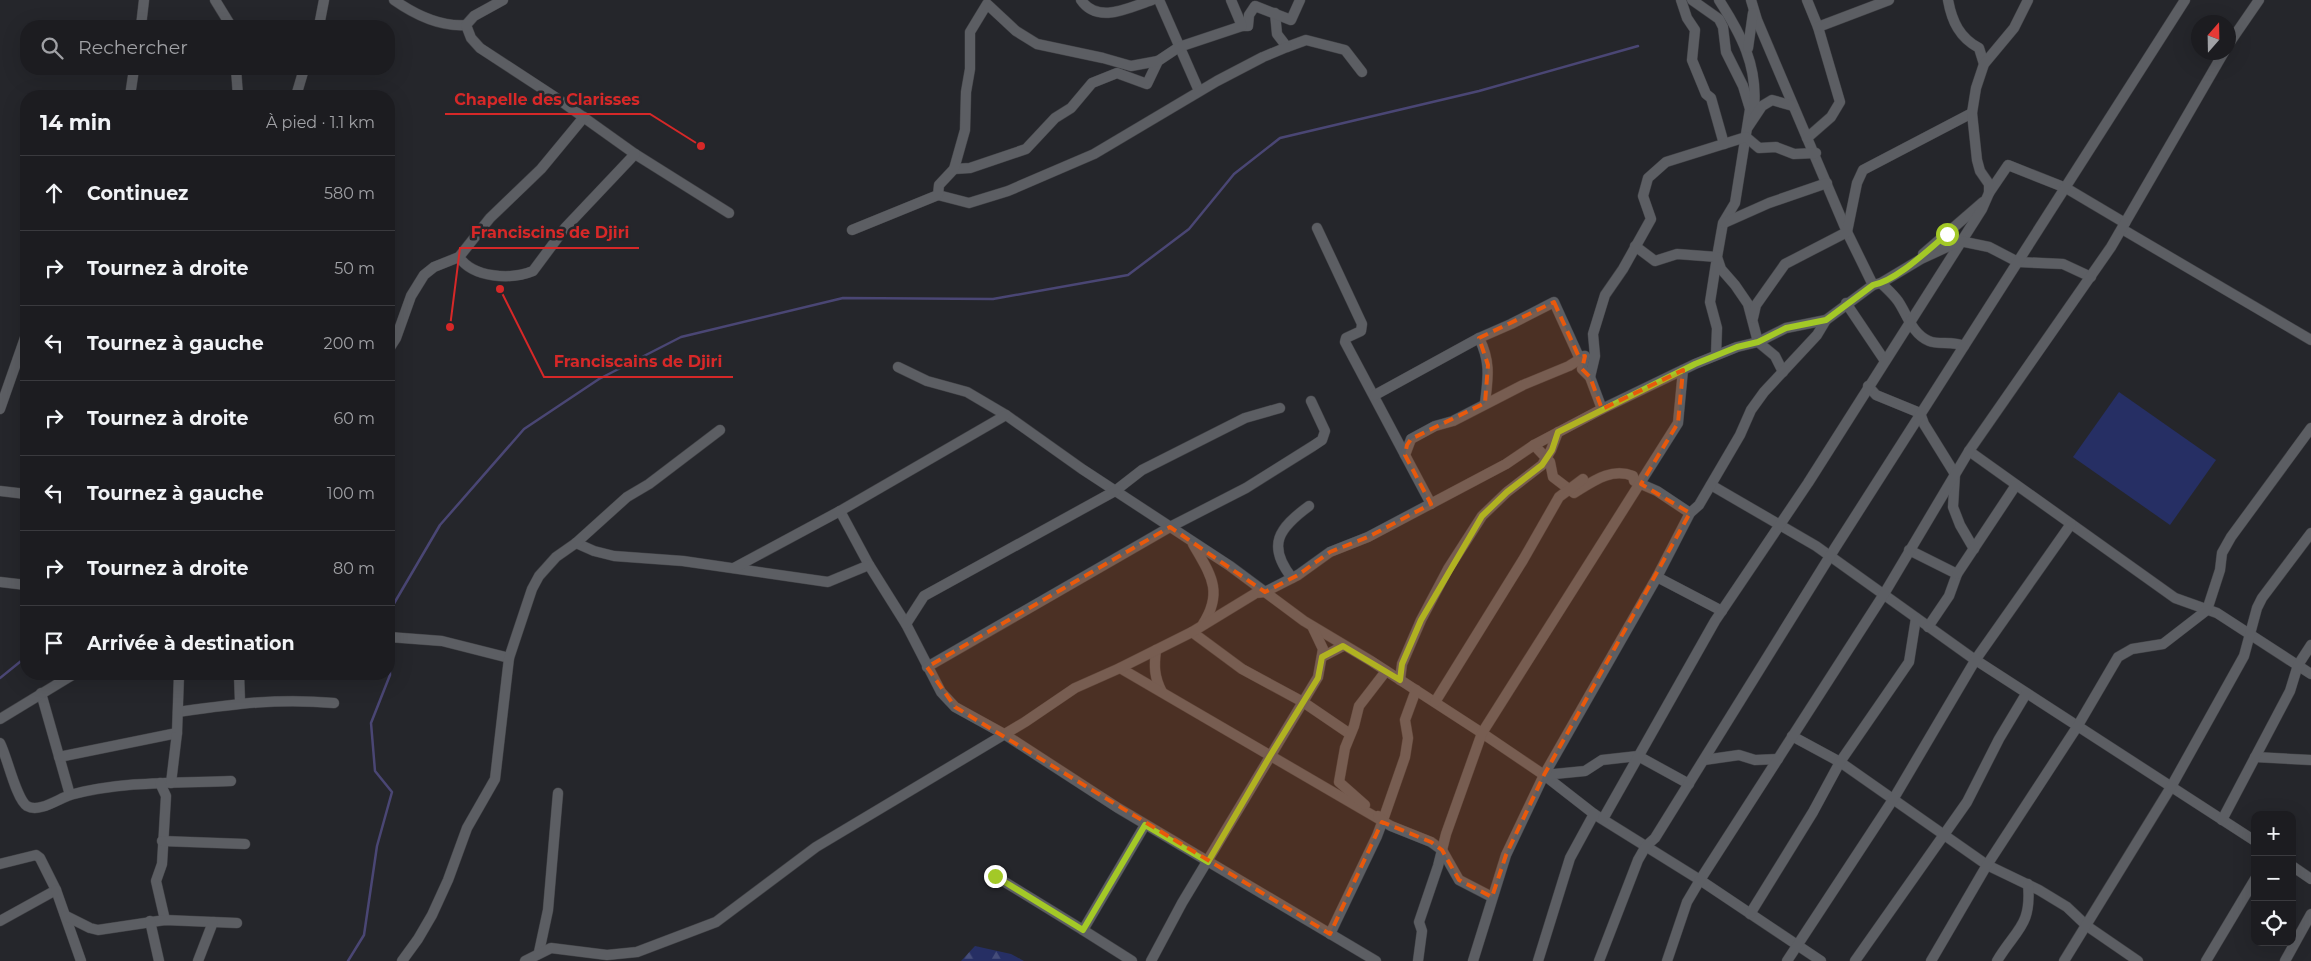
<!DOCTYPE html>
<html lang="fr">
<meta charset="utf-8">
<style>
body{margin:0;font-family:Montserrat,sans-serif;background:#29292d;color:#f1f3f6}
.controls{position:absolute;right:15px;bottom:15px;display:grid;overflow:hidden;border-radius:10px;box-shadow:0 5px 20px #0002}
.controls button{width:45px;height:45px;display:grid;place-items:center;padding:0;border:0;border-bottom:1px solid #3a3a3e;background:#1c1c20;color:#f1f3f6;font:25px sans-serif}
.compass{position:absolute;left:2191px;top:15px;width:45px;height:45px;border-radius:50%;background:#1c1c20;box-shadow:0 5px 20px #0002;rotate:20deg}
.stop{position:absolute;width:15px;height:15px;margin:-11px;border:4px solid #a3c927;border-radius:50%;background:#fff}
.stop.end{background:#a3c927;border-color:#fff;box-shadow:0 1px 5px #0008}
.list{margin:0;padding:0;list-style:none}
h2{display:flex;justify-content:space-between;align-items:center;height:65px;margin:0;padding:0 20px;font-size:21px}
h2 small{font-size:16px;font-weight:400;color:#a0a1a5}
.list li{display:grid;grid-template-columns:32px 1fr auto;gap:15px;align-items:center;box-sizing:border-box;height:75px;padding:0 20px;border-top:1px solid #3a3a3e}
.list b{display:block;font-size:19px;white-space:nowrap}
.list em{font-size:16px;font-style:normal;color:#a0a1a5}
.icon{flex:none;width:28px;height:28px;fill:none;stroke:currentColor;stroke-width:2;stroke-linecap:round;stroke-linejoin:round}
.map{position:relative;flex:none;width:2311px;height:961px;overflow:hidden}
.search{position:absolute;background:#1c1c20;box-shadow:0 5px 20px #0002;left:20px;top:20px;width:375px;height:55px;display:flex;align-items:center;gap:12px;box-sizing:border-box;padding:0 18px;border-radius:20px;color:#a0a1a5;font-size:19px}
.panel{position:absolute;background:#1c1c20;box-shadow:0 5px 20px #0002;left:20px;top:90px;width:375px;height:590px;border-radius:20px}
.map>svg:first-child{display:block}
</style>
<div class="map">
<svg width="2311" height="961" viewBox="0 0 2311 961">
<defs>
<pattern id="forest-firs" width="22" height="20" patternUnits="userSpaceOnUse" patternTransform="scale(1.25)"><rect width="22" height="20" fill="#262f64"/><path d="M5 1l3.5 6h-7zM16 11l3.5 6h-7z" fill="#454d7a"/></pattern>
</defs>
<rect width="100%" height="100%" fill="#25262b"/>
<!-- forest -->
<path fill="url(#forest-firs)" d="M975,946L1011,954L1024,961H961Z"/>
<!-- garden -->
<path fill="#262f64" d="M2119,392L2216,460L2170,525L2073,457Z"/>
<g fill="none" stroke-linecap="round" stroke-linejoin="round">
<!-- stream -->
<g stroke="#4a4674" stroke-width="2.5">
<path d="M389,612L440,525L524,429L599,379L681,337L843,298L993,299L1128,275L1189,229L1234,174L1280,138L1479,91L1638,46"/>
<path d="M389,617V633"/>
<path d="M0,678L26,657"/>
<path d="M348,961L364,935L377,846L392,792L375,771L371,723L390,675L389,641"/>
</g>
<defs>
<g id="street">
<path d="M215,0L231,26"/>
<path d="M394,0C414,14 441,27 466,25"/>
<path d="M503,0L474,16L466,25L471,38L480,48L558,99L635,154L729,213"/>
<path d="M1081,0C1098,25 1130,7 1152,0"/>
<path d="M1159,0L1199,91"/>
<path d="M1681,0L1687,18L1695,30L1692,60L1706,94L1711,98L1724,144"/>
<path d="M1692,0L1719,19L1723,27L1726,52L1743,86L1750,109L1735,203L1723,223L1717,257L1721,269L1735,285L1748,304L1758,342L1775,356L1783,372"/>
<path d="M1719,0C1741,34 1758,66 1754,108"/>
<path d="M1751,0L1757,20L1847,232L1873,285"/>
<path d="M1807,0L1818,27L1840,102L1831,117L1807,138"/>
<path d="M1948,0C1952,22 1960,38 1979,48L1984,64"/>
<path d="M1275,13L1277,34L1287,47L1306,40L1345,50L1362,72"/>
<path d="M141,26L144,0"/>
<path d="M319,26L324,0"/>
<path d="M1242,26H1248L1249,15L1255,6L1291,20L1300,0"/>
<path d="M1818,27L1889,0"/>
<path d="M2228,45L2259,0"/>
<path d="M1748,48L1753,13"/>
<path d="M236,69L238,96"/>
<path d="M130,96L134,69"/>
<path d="M296,96L304,69"/>
<path d="M1748,127L1762,106L1772,100L1793,106"/>
<path d="M954,169L970,168L1026,149L1055,118L1071,108L1092,83L1117,73L1147,84L1158,61L1179,47L1242,26L1231,0"/>
<path d="M1989,193L2008,165L2066,188L2125,223"/>
<path d="M938,195L969,203L1008,191L1094,154L1217,81L1263,57L1287,47"/>
<path d="M1724,223L1769,203L1827,183"/>
<path d="M1317,228L1362,324L1361,331L1346,338L1345,342L1431,504"/>
<path d="M2122,229L2311,340"/>
<path d="M852,230L938,195L939,185L954,169L965,130L966,92L970,69V32L987,4L1016,31L1037,44L1103,58L1131,66L1158,61"/>
<path d="M1635,246L1655,261L1677,254L1717,257L1710,302L1717,328L1716,355"/>
<path d="M1923,254L1983,202"/>
<path d="M459,257C473,278 511,280 533,271L565,228L635,154"/>
<path d="M1881,283C1887,289 1893,294 1898,301C1907,314 1912,334 1929,341C1938,345 1953,341 1964,346"/>
<path d="M1846,303L1885,361"/>
<path d="M1753,318L1756,305L1785,264L1847,232L1857,183L1863,170L1972,113"/>
<path d="M1479,338C1491,362 1488,378 1485,403"/>
<path d="M389,349L396,338L411,296L424,275L434,267L459,257L490,218L541,169L584,117"/>
<path d="M898,367L927,381L967,392L1006,415L1082,469L1230,566L1304,621L1371,661L1482,733L1544,775L1594,814L1700,880L1821,961"/>
<path d="M1590,377L1595,356L1593,334L1605,295L1623,269L1651,219L1643,196L1648,178L1666,162L1746,137L1759,148L1776,147L1794,154L1816,153"/>
<path d="M1868,386L1876,395L1920,413L1924,424L1955,474L1953,507L1960,525L1974,549"/>
<path d="M1375,395L1479,338L1511,324L1554,302L1579,357L1585,356L1582,369L1590,377L1602,409"/>
<path d="M0,409L26,335"/>
<path d="M1534,445L1550,462L1553,477L1574,493C1592,482 1611,467 1633,476L1634,481L1657,491L1690,513"/>
<path d="M1969,451L2175,598L2217,613L2311,674"/>
<path d="M1405,455L1411,439L1435,426L1453,421L1523,385L1569,366L1585,356"/>
<path d="M1711,485L1816,546L1971,657L2255,841"/>
<path d="M0,491L26,494"/>
<path d="M840,511L869,565L906,624L941,692L955,707L1004,734L1118,808L1376,961"/>
<path d="M576,543L594,551L614,556L683,561L828,582L869,565"/>
<path d="M1193,544C1210,574 1224,591 1203,624"/>
<path d="M1909,550L1957,574L1949,596L1928,627"/>
<path d="M734,568L840,511L1006,415"/>
<path d="M1957,574L2016,485"/>
<path d="M1657,577L1722,611"/>
<path d="M1292,578C1266,545 1279,528 1309,506"/>
<path d="M0,582L26,585"/>
<path d="M906,624L924,596L1115,491L1142,470L1245,418L1280,408"/>
<path d="M1192,632L1242,669L1303,702L1350,734"/>
<path d="M389,637L442,641L509,658"/>
<path d="M1156,650C1154,666 1154,677 1162,692"/>
<path d="M1322,657L1343,646"/>
<path d="M927,667L1170,527L1246,488L1313,446L1322,440L1325,431L1311,401"/>
<path d="M1120,668L1391,826L1431,842L1442,850L1459,880L1492,897"/>
<path d="M239,674L240,702"/>
<path d="M1400,680L1402,664L1421,620L1448,569L1482,516L1507,492L1542,465L1551,450L1558,432"/>
<path d="M41,693L70,795"/>
<path d="M1435,702L1523,560L1559,497L1583,479"/>
<path d="M178,712C235,704 276,698 334,703"/>
<path d="M0,719L74,674"/>
<path d="M1792,736L1840,762L1987,865L2039,890L2067,907L2087,926L2138,961"/>
<path d="M0,743C7,756 16,799 27,806C39,813 58,799 70,795C122,781 177,783 231,781"/>
<path d="M59,757L177,733"/>
<path d="M2255,757L2311,760"/>
<path d="M1704,760L1739,755L1755,760L1778,759"/>
<path d="M1544,775L1585,771L1602,760L1638,756L1689,784"/>
<path d="M160,783L166,796L162,864L156,881L165,920"/>
<path d="M171,783L177,733L179,674"/>
<path d="M1365,805L1339,782L1345,748L1354,726L1359,706L1386,671"/>
<path d="M1603,819L1715,621L1808,483L1982,209L1989,193V184L1980,171L1977,160L1972,113L1976,88L1984,64L2014,28L2028,0"/>
<path d="M1383,820L1405,757L1408,738L1405,720L1416,690"/>
<path d="M2222,820L2290,691L2298,665L2311,645"/>
<path d="M162,841L245,844"/>
<path d="M0,864L36,855L40,858L56,890L0,921"/>
<path d="M2292,866L2311,879"/>
<path d="M995,876L1083,930"/>
<path d="M56,890L81,961"/>
<path d="M1750,914L1813,812L1840,762L1909,662L1916,618"/>
<path d="M66,916L90,928L98,930L165,920L237,923"/>
<path d="M150,921L159,961"/>
<path d="M1330,934L1377,836L1383,820L1378,816"/>
<path d="M539,952L548,910L558,793"/>
<path d="M198,961L213,922"/>
<path d="M402,961L418,939L432,915L448,880L467,828L495,779L509,658L532,589L539,576L556,557L576,543L627,497L649,484L720,430"/>
<path d="M525,961L551,948L607,955L637,952L716,922L816,847L1025,722L1075,688L1120,668L1192,632L1256,593L1265,592L1298,575L1330,552L1368,537L1506,464L1534,445L1602,409L1695,364L1737,347L1758,342L1786,328L1826,320"/>
<path d="M1132,961L1083,930L1145,825"/>
<path d="M1151,961L1182,903L1318,677L1323,649L1313,628"/>
<path d="M1418,961L1422,931L1419,922L1438,866L1446,834L1482,733L1678,423L1683,370"/>
<path d="M1473,961L1506,855L1544,775L1657,577L1690,513L1699,505L1740,435L1751,410L1764,392L1817,335L1826,320L1873,285L1881,283L1921,259L1960,241L1989,247L2018,262L2063,264L2091,277"/>
<path d="M1538,961L1570,858L1594,814"/>
<path d="M1599,961L1638,860L1646,846L1655,838L1835,548L2185,0"/>
<path d="M1667,961L1687,902L1700,880L1884,594L1969,451L2111,247L2224,52"/>
<path d="M1787,961L1894,798L1976,659L2071,524"/>
<path d="M1855,961L1967,802L1999,739L2026,694"/>
<path d="M1931,961L1987,865L2077,727L2118,657L2132,649L2163,644L2207,610L2220,570L2222,553L2231,537L2311,428"/>
<path d="M1997,961C2016,929 2032,926 2028,884"/>
<path d="M2064,961L2171,787L2244,656L2257,608L2262,598L2311,533"/>
<path d="M2206,961L2255,879"/>
<path d="M2285,961L2311,914"/>
</g>
</defs>
<!-- street casing -->
<use href="#street" stroke="#404145" stroke-width="11"/>
<!-- street -->
<use href="#street" stroke="#5c5e63" stroke-width="10"/>
</g>
<g fill="none" stroke-linecap="round" stroke-linejoin="round">
<!-- route -->
<path stroke="#a3c927" stroke-width="6" d="M995,876L1083,930L1145,825L1208,862L1270,756L1318,678L1322,657L1343,646L1400,680L1402,664L1421,620L1482,516L1507,492L1542,465L1552,450L1558,432L1695,364L1737,347L1758,342L1786,328L1826,320L1873,285C1896,281 1928,250 1947,234"/>
</g>
<!-- marked area -->
<path fill="#e8590c" fill-opacity="0.2" stroke="#e8590c" stroke-width="4" stroke-dasharray="10 6" stroke-linejoin="round" d="M1554,302L1579,357L1585,356L1582,369L1590,377L1602,409L1683,370L1678,423L1641,484L1690,513L1544,775L1506,855L1492,897L1459,880L1442,850L1431,842L1382,822L1330,934L955,707L927,667L1170,527L1265,592L1298,575L1330,552L1368,537L1431,504L1405,455L1407,445L1411,439L1485,403L1488,365L1479,338Z"/>
<!-- callouts -->
<path fill="none" stroke="#d62828" stroke-width="2" d="M701 146L650 114H445M450 327L460 248H639M500 289L544 377H733"/>
<g fill="#d62828" stroke="#25262b" stroke-width="2">
<circle cx="701" cy="146" r="5"/>
<circle cx="450" cy="327" r="5"/>
<circle cx="500" cy="289" r="5"/>
</g>
<g font-size="16" text-anchor="middle" font-weight="bold" fill="#d62828" stroke="#25262b" stroke-width="5" stroke-linejoin="round" paint-order="stroke">
<text x="547" y="105">Chapelle des Clarisses</text>
<text x="550" y="238">Franciscins de Djiri</text>
<text x="638" y="367">Franciscains de Djiri</text>
</g>
</svg>
<div class="controls">
<button>+</button>
<button>−</button>
<button><svg class="icon" aria-label="locate" viewBox="0 0 24 24"><circle cx="12" cy="12" r="6"/><path d="M12 2v4M12 18v4M2 12h4M18 12h4"/></svg></button>
</div>
<svg class="compass" viewBox="-18 -18 36 36"><path d="M0-13l5 13h-10z" fill="#e53935"/><path d="M0 13l5-13h-10z" fill="#a0a1a5"/></svg>
<div class="stop" style="left:1947px;top:234px"></div>
<div class="stop end" style="left:995px;top:876px"></div>
<div class="search"><svg class="icon" aria-label="search" viewBox="0 0 24 24"><circle cx="10" cy="10" r="6"/><path d="M15 15l6 6"/></svg>Rechercher</div>
<section class="panel">
<h2>14 min<small>À pied · 1.1 km</small></h2>
<ul class="list">
<li><svg class="icon" aria-label="ahead" viewBox="0 0 24 24"><path d="M12 20V5M6 11l6-6 6 6"/></svg><div><b>Continuez</b></div><em>580 m</em></li>
<li><svg class="icon" aria-label="right" viewBox="0 0 24 24"><path d="M7 20v-9h11M14 6l5 5-5 5"/></svg><div><b>Tournez à droite</b></div><em>50 m</em></li>
<li><svg class="icon" aria-label="left" viewBox="0 0 24 24"><path d="M17 20v-9H6M10 6l-5 5 5 5"/></svg><div><b>Tournez à gauche</b></div><em>200 m</em></li>
<li><svg class="icon" aria-label="right" viewBox="0 0 24 24"><path d="M7 20v-9h11M14 6l5 5-5 5"/></svg><div><b>Tournez à droite</b></div><em>60 m</em></li>
<li><svg class="icon" aria-label="left" viewBox="0 0 24 24"><path d="M17 20v-9H6M10 6l-5 5 5 5"/></svg><div><b>Tournez à gauche</b></div><em>100 m</em></li>
<li><svg class="icon" aria-label="right" viewBox="0 0 24 24"><path d="M7 20v-9h11M14 6l5 5-5 5"/></svg><div><b>Tournez à droite</b></div><em>80 m</em></li>
<li><svg class="icon" aria-label="arrive" viewBox="0 0 24 24"><path d="M6 21V4h12l-3 4 3 4H6"/></svg><div><b>Arrivée à destination</b></div></li>
</ul>
</section>
</div>
